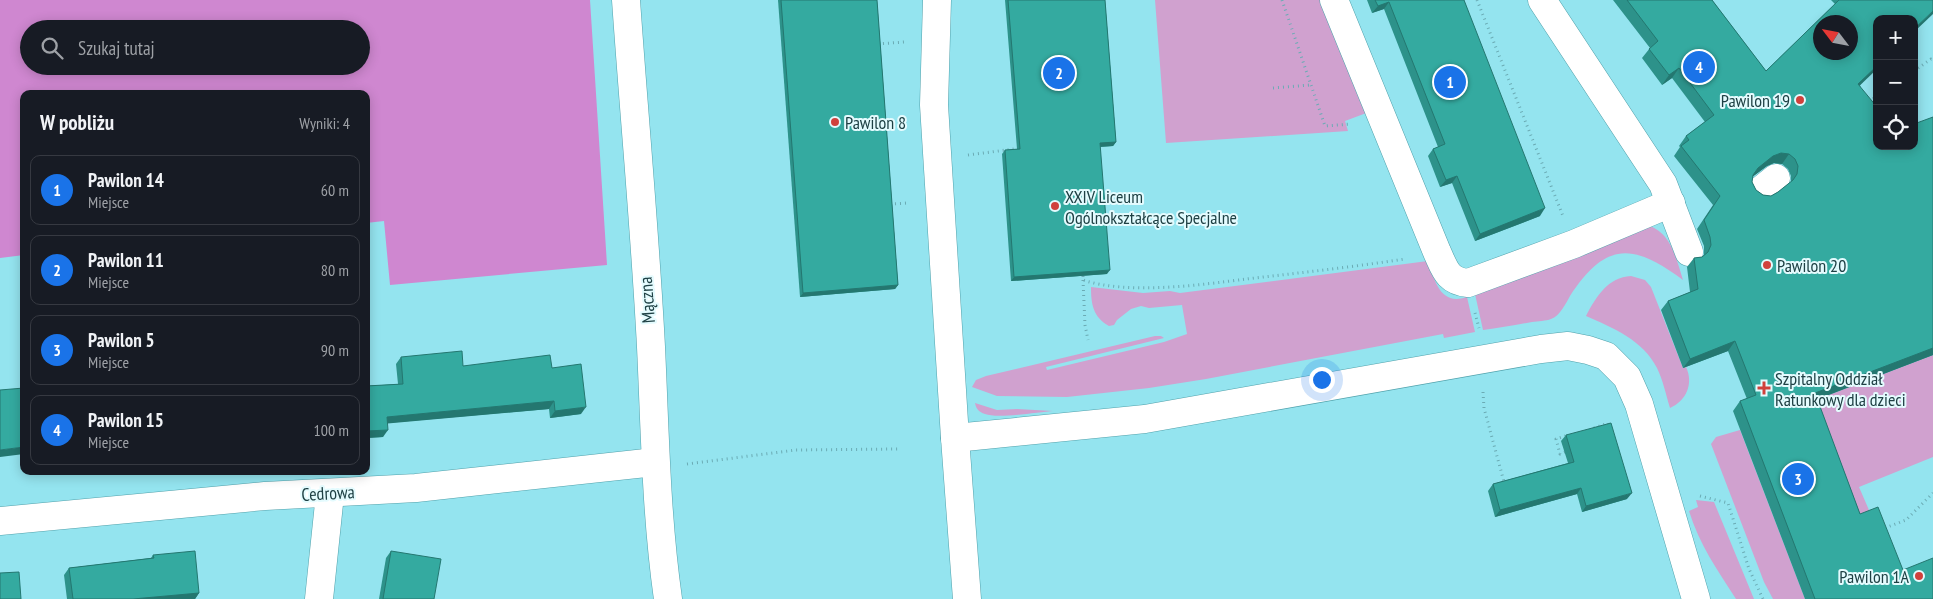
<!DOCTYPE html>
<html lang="pl">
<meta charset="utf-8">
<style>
body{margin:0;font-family:"PT Sans Narrow",sans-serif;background:#20242c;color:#f1f3f6}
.controls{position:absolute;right:15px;top:15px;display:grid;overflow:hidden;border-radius:10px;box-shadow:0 2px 12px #0003}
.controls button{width:45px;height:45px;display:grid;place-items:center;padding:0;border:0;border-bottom:1px solid #363941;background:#171b24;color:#f1f3f6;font:25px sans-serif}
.compass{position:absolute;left:1813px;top:15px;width:45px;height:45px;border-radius:50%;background:#171b24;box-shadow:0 2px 12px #0003;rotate:302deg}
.you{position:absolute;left:1321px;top:379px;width:18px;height:18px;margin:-12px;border:4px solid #fff;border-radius:50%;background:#1a73e8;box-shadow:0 0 0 8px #1a73e833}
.badge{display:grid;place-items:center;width:32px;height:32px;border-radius:50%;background:#1a73e8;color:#fff;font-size:16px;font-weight:700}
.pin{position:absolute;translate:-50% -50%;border:2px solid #fff;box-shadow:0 1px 5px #0006}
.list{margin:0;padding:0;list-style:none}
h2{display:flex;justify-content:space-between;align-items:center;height:65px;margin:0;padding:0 20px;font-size:21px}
h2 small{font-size:16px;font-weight:400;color:#9ea1a6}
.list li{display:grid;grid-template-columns:32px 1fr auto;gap:15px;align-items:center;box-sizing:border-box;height:70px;margin:0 10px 10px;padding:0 10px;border:1px solid #363941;border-radius:10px}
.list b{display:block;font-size:19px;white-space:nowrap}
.list p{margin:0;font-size:16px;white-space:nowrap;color:#9ea1a6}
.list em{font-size:16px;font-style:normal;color:#9ea1a6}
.icon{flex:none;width:28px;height:28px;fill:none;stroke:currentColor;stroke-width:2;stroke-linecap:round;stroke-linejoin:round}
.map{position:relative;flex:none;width:1933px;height:599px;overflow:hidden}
.search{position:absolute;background:#171b24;box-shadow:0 2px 12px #0003;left:20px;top:20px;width:350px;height:55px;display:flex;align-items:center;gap:12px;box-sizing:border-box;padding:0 18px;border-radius:28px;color:#9ea1a6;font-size:19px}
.panel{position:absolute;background:#171b24;box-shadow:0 2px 12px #0003;left:20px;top:90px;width:350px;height:385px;border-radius:10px}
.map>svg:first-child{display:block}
</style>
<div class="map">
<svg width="1933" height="599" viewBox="0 0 1933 599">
<rect width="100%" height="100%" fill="#94e4ef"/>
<!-- green -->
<g fill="#d0a1cf">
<path d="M1155,0H1326L1369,112L1345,121L1348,131L1166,143Z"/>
<path d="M1646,225C1671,231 1676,258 1683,280C1633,243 1606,241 1570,296C1566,303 1560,316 1551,319C1546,321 1538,321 1532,322C1516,325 1499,328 1483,330L1475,294Z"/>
<path d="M1428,261C1435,281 1440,306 1467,297L1475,332L1444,338L1443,334L1206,379L1149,388L1067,397L997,396L972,387L976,380L986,376L1155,336H1161L1164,338L1046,367L1047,370L1164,342L1187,334L1182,305L1149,308L1141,306L1131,309L1117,320L1114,325L1109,326C1093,317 1091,304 1091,287L1143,293L1170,291L1180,293Z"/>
<path d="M1631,276L1645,280L1651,287L1683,368L1686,367C1694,384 1686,401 1670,408C1666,395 1663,380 1657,368C1643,340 1613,328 1586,316C1596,297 1608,277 1631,276Z"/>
<path d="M1933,355V457L1859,487L1872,517L1853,524L1808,403Z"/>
<path d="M975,403L997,410L1017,409L1053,411C1038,412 998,419 985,414C979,412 976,409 975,403Z"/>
<path d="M1740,430L1805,599H1773L1764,582L1711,444L1716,437Z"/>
<path d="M1696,500L1714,502L1754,599H1736C1718,571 1699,544 1689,511L1698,507Z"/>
</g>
<!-- forest -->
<path fill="#cf87d0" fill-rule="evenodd" d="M0,0H590L607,265L390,285L384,221L366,223V94H24V255L0,258ZM29,29H361V66H29Z"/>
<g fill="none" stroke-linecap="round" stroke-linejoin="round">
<defs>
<g id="street">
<path d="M626,0C634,115 645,231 651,347C655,431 656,515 668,599"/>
<path d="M937,0L934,105L955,438L1145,419L1541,349L1568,346L1588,350L1606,356L1627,377L1639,404L1696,599"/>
<path d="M1334,0L1437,252C1445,269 1447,281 1468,283L1574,244L1671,203"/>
<path d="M1542,0L1663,184L1689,252"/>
<path d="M1761,190L1776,178"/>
<path d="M955,438L967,599"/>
<path d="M0,521L265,496L416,488L655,462"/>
<path d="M319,599L330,494"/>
</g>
</defs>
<!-- street casing -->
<use href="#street" stroke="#50a1ab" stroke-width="29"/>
<!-- path -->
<g stroke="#6babb4" stroke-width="3" stroke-dasharray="1 4" stroke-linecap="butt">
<path d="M1282,0L1325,126L1351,124"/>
<path d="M1477,0L1563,216"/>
<path d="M878,44L904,42"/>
<path d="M1914,71L1931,59L1933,61"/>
<path d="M1273,88L1310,85"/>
<path d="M1869,102L1877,96"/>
<path d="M968,155L1014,149"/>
<path d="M890,204L908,203"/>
<path d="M1083,276V280C1128,295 1200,285 1246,279C1299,273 1352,267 1405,259"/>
<path d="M1083,280L1085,325L1088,340"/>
<path d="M1475,313L1479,328"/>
<path d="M1483,392L1484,408L1504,482"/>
<path d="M1594,428L1608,423L1609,426"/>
<path d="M1565,452L1560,454L1556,439L1568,435"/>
<path d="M687,464L796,450L898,449"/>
<path d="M1700,496L1728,503L1749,569L1763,599"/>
<path d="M1885,528L1906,520L1933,493"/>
</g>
<!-- street -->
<use href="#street" stroke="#fff" stroke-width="28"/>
</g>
<!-- wall -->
<g fill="#2d928a" fill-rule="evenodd">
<path d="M778,0H877L898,285L895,289L800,297Z"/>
<path d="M1005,0H1105L1116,142L1113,146L1100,147L1107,274L1011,281L1002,154L1005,150L1017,149Z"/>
<path d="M1367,0H1464L1540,216L1475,241L1452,183L1440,187L1428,156L1433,149L1438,147L1384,9L1372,13Z"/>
<path d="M1613,0H1712L1766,71L1835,4L1831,0H1933L1860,85L1877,146L1933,117V355L1817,399L1860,514L1903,570L1933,599H1805L1733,411L1740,401L1747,399L1728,351L1683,368L1661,310L1668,301L1690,292L1687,267L1694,258L1702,257L1704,255V246L1697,229L1713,205L1674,156L1680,147L1679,146L1686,136L1705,122L1672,78L1662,85L1642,58L1650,48ZM1774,163L1782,164L1788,169L1791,176V182L1778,192L1771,196L1763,195L1756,190L1752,182L1753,176L1767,166Z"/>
<path d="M401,357L463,366L552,368L581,414L550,418L549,409L387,423L383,437L366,438V386L398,384L396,364Z"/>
<path d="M1566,435L1627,499L1582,512L1577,494L1495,517L1488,491L1493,484L1568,463L1561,441Z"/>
<path d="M391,551L434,599H379L386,558Z"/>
<path d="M153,555L199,593L195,599H67L64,575L69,568L151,558Z"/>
</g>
<!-- shaded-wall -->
<g fill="#247770">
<path d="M1389,2L1384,9L1372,13L1378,6Z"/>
<path d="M1933,11V14L1914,32V29Z"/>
<path d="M1877,66V69L1852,93L1858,84Z"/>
<path d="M1679,68L1672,78L1662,85L1669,75Z"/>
<path d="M1116,142L1113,146L1097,147L1100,143Z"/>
<path d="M1781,153L1789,154L1782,164L1774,163L1767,166L1751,178L1758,168L1773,156Z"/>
<path d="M1457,176L1452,183L1440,187L1446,180Z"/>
<path d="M1545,208L1540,216L1475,241L1480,234Z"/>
<path d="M1110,270L1107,274L1011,281L1014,277Z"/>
<path d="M898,285L895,289L800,297L803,293Z"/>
<path d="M1735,341L1728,351L1683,368L1690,359Z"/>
<path d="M1933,348V355L1808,403L1815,393Z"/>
<path d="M554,401L549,409L382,424L387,417Z"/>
<path d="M586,407L581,414L550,418L555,411Z"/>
<path d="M388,430L383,437L366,438V431Z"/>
<path d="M24,447V454L0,457V450Z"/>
<path d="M1581,488L1577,494L1495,517L1500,510Z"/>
<path d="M1632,493L1627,499L1582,512L1586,506Z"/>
<path d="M199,593L195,599H133Z"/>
</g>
<!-- building -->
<g fill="#34aaa0" stroke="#247770" fill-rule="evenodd">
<path d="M781,0H877L898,285L803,293Z"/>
<path d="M1008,0H1105L1116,142L1100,143L1110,270L1014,277L1005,150L1020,149Z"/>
<path d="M1375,0H1464L1545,208L1480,234L1457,176L1446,180L1433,149L1445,144L1389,2L1378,6Z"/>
<path d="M1627,0H1712L1766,71L1839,0H1933V11L1914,29V19H1877V66L1858,84L1877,107V146H1914V124L1933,117V348L1815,393L1860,514L1878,507L1903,570L1933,558V599H1814H1815L1740,401L1756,395L1735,341L1690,359L1668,301L1698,289L1694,258L1702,257L1708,252L1711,245L1710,237L1704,220L1720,196L1681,146L1689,140L1686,136L1714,115L1679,68L1669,75L1649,49L1658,41ZM1820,22H1850V52H1820ZM1781,153L1789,154L1795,159L1798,166L1797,174L1793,180L1778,192L1771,196L1763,195L1756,190L1752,182L1753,175L1758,168L1773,156Z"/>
<path d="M462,351L463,366L550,355L552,368L581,364L586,407L555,411L554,401L387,417L388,430L366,431V386L403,384L401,357Z"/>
<path d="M24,388V447L0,450V390Z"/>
<path d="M1611,423L1632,493L1586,506L1581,488L1500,510L1493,484L1574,462L1566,435Z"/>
<path d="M195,551L199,593L133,599H73L69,568L154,558L153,555Z"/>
<path d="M391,551L441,559L434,599H383Z"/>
<path d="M19,572L21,599H0V573Z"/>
</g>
<!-- markers -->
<g fill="#d0413c" stroke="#e4fbfe" stroke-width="2">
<circle cx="1800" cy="100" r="5"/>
<circle cx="835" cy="122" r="5"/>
<circle cx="1055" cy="206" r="5"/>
<circle cx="1767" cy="265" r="5"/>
<path d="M1761.5 380.5h5v5h5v5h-5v5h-5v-5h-5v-5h5z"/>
<circle cx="1919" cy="576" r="5"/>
</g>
<g text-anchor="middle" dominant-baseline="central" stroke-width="4" stroke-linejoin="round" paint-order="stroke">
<!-- poi labels -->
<g font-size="18" fill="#1e4044" stroke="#e4fbfe" text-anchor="start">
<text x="1790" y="100" text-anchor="end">Pawilon 19</text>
<text x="845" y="122">Pawilon 8</text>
<text x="1065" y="196">XXIV Liceum<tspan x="1065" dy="21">Ogólnokształcące Specjalne</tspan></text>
<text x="1777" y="265">Pawilon 20</text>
<text x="1775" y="378">Szpitalny Oddział<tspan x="1775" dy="21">Ratunkowy dla dzieci</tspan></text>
<text x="1909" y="576" text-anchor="end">Pawilon 1A</text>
</g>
<!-- street labels -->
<g font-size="18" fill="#1e4044" stroke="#e4fbfe">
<text transform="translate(647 300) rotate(-94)">Mączna</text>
<text transform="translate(328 493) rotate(-3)">Cedrowa</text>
</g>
</g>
</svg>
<div class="controls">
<button>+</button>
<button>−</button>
<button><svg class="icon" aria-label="locate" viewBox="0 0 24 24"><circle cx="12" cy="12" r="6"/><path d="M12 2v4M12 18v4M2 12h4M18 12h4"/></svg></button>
</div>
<svg class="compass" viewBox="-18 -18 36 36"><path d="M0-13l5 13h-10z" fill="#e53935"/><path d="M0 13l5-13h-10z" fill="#9ea1a6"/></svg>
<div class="you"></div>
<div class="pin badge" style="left:1450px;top:82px">1</div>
<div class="pin badge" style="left:1059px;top:73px">2</div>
<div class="pin badge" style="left:1798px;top:479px">3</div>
<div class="pin badge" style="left:1699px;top:67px">4</div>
<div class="search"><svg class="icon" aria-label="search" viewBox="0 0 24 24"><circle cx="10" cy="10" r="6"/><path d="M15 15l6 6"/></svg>Szukaj tutaj</div>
<section class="panel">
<h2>W pobliżu<small>Wyniki: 4</small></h2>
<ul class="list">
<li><span class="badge">1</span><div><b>Pawilon 14</b><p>Miejsce</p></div><em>60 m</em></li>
<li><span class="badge">2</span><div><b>Pawilon 11</b><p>Miejsce</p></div><em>80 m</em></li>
<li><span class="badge">3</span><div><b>Pawilon 5</b><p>Miejsce</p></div><em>90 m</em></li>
<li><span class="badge">4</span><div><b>Pawilon 15</b><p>Miejsce</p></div><em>100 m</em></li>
</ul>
</section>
</div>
